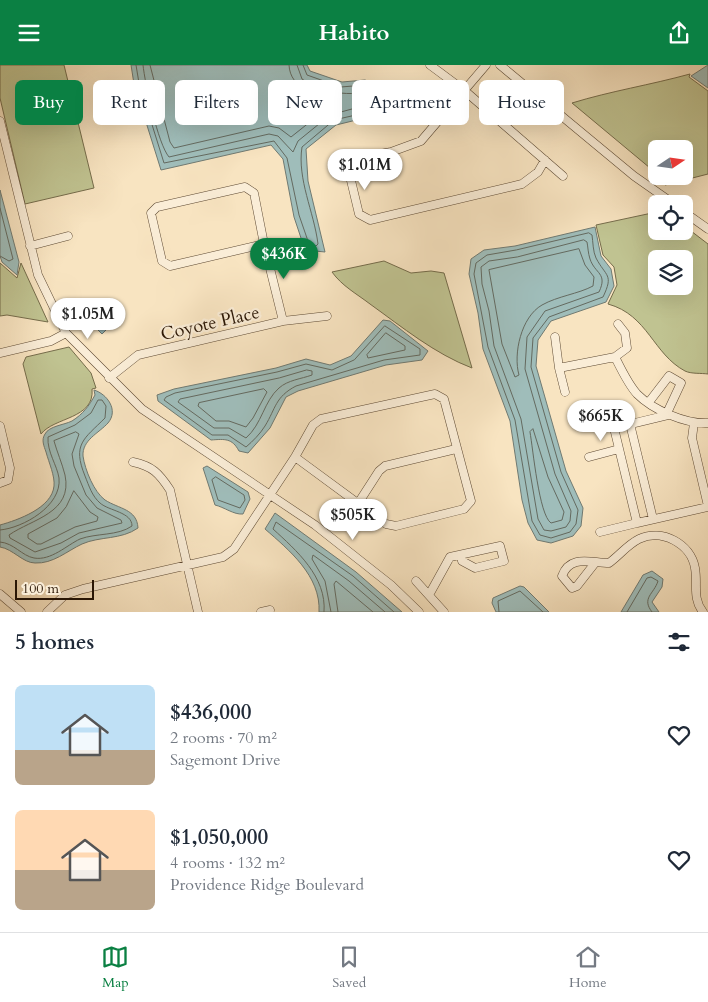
<!DOCTYPE html>
<html lang="en">
<head>
<meta charset="utf-8">
<style>
  :root { --surface:#fff; --page:#f2f2f3; --text:#1f2937; --muted:#747a83; --line:#e0e1e3; --accent:#0b8043 }
  body { margin:0; font-family:Cardo,serif; background:var(--page); color:var(--text); height:100vh; display:flex; flex-direction:column; font-size:19px; white-space:nowrap }
  * { box-sizing:border-box; margin:0 }
  p { font-size:16px; color:var(--muted) }
  .icon { flex:none; width:28px; height:28px; fill:none; stroke:currentColor; stroke-width:2; stroke-linecap:round; stroke-linejoin:round }
  .map { position:relative; height:547px; overflow:hidden }
  .panel { display:flex; flex-direction:column; background:var(--surface); flex:1 }
  .panel>* { flex:none }
  .hud { position:absolute; left:15px; top:15px; width:679px; height:45px; display:flex; gap:10px }
  .needle { width:32px; rotate:77deg }
  .fabs { position:absolute; left:648px; top:75px; display:grid; gap:10px }
  .fabs a { display:grid; place-items:center; width:45px; height:45px; border-radius:8px; background:var(--surface); box-shadow:0 5px 20px #0002; font-size:25px }
  .scale { position:absolute; left:15px; bottom:12px; width:79px; box-sizing:border-box; padding-left:5px; border:2px solid #2a1605; border-top:0; font-size:14px; line-height:18px; white-space:nowrap; color:#2a1605; -webkit-text-stroke:4px #faedd7; paint-order:stroke }
  .price { position:absolute; translate:-50% -42px; padding:0 11px; border-radius:18px; background:#fff; color:#222; font-size:16px; line-height:32px; filter:drop-shadow(0 1px 2px #0008) }
  .price::after { content:''; position:absolute; left:50%; top:30px; width:15px; height:11px; margin-left:-8px; background:inherit; clip-path:polygon(0 0,100% 0,50% 100%) }
  .price.current { background:var(--accent); color:#fff }
  ul { padding:0; list-style:none }
  li { display:flex; align-items:center; gap:15px; height:125px; padding:0 15px }
  li span { display:grid; place-items:center; flex:none; width:140px; height:100px; border-radius:8px; color:#555 }
  li>.icon { margin-inline-start:auto }
  span .icon { width:60px; height:60px; fill:#fffc; stroke-width:1 }
  li b { font-size:21px }
  h2 { display:flex; justify-content:space-between; align-items:center; height:60px; padding:0 15px; font-size:21px }
  .tag { padding:0 18px; border-radius:8px; background:var(--surface); box-shadow:0 5px 20px #0002; font-size:18px; line-height:45px }
  .tag.current { background:var(--accent); color:#fff }
  header { display:flex; justify-content:space-between; align-items:center; height:65px; padding:0 15px; background:var(--accent); color:#fff; font-size:22px; font-weight:700 }
  .tabs { display:flex; justify-content:space-around; align-items:center; height:70px; border-top:1px solid var(--line); background:var(--surface); font-size:14px; color:var(--muted) }
  .tabs a { display:grid; justify-items:center; gap:2px }
  .tabs .current { color:var(--accent) }
  .map>svg:first-child { display:block }
  .green { fill:#c0c391; stroke:#756c4b; fill-rule:evenodd }
  .water { fill:#9fbdba; stroke:#707a72 }
  .lines { fill:none; stroke-linecap:round; stroke-linejoin:round }
  .shore { stroke:#646a60; stroke-width:1 }
  .minor-casing { stroke:#5e4a34; stroke-width:9 }
  .minor { stroke:#faedd7; stroke-width:8 }
  .labels { text-anchor:middle; stroke-width:4.5; stroke-linejoin:round; paint-order:stroke }
  .street-label { font-size:18px; fill:#2a1605; stroke:#faedd7 }
</style>
</head>
<body>
<header><svg class="icon" aria-label="menu" viewBox="0 0 24 24"><path d="M4 6h16M4 12h16M4 18h16"/></svg>Habito<svg class="icon" aria-label="share" viewBox="0 0 24 24"><path d="M12 15V3M7 8l5-5 5 5M5 13v7h14v-7"/></svg></header>
<div class="map">
<svg width="708" height="547" viewBox="0 0 708 547">
  <rect width="100%" height="100%" fill="#f8e4c1"/>
  <filter id="stains"><feTurbulence type="fractalNoise" baseFrequency=".004" numOctaves="4"/><feColorMatrix values="0 0 0 0 .2 0 0 0 0 .09 0 0 0 0 .02 0 0 0 .5 -.17"/></filter>
  <radialGradient id="worn" r=".72"><stop offset=".6" stop-color="#630" stop-opacity="0"/><stop offset="1" stop-color="#630" stop-opacity=".3"/></radialGradient>
  <path class="green" d="M0,0H64L94,123L25,139L0,33Z
    M690,9L689,12L708,26V109L665,120L658,111H684V84H656V108L572,38C611,26 650,20 690,9Z
    M652,148L656,150V166H679L684,170L691,166L708,179V309C701,308 691,309 685,306C653,289 648,250 608,239L617,220L614,202L603,190L596,160ZM656,194H684V221H656Z
    M384,196L411,208L431,206L444,208L472,303C435,289 402,262 370,239C357,229 342,221 332,207Z
    M0,198L17,213L21,198L48,257L7,250L0,251Z
    M69,282L91,308L96,323L92,324C95,354 54,352 41,369L23,299L26,292Z"/>
  <path class="water" d="M131,0H307L310,6L342,17L365,15L390,25L402,36L385,48L336,60L306,84L308,116L325,187L305,185L294,152L283,94L271,80L161,105L134,19Z
    M708,0V23L691,11Z
    M0,125L19,197L17,210L2,197L0,191Z
    M595,162L601,191L611,204L614,221L606,237L551,256L538,275L536,301L566,406L583,443L581,461L573,471L551,478L537,475L528,458L522,435L510,356L483,284L478,248L469,209L471,194L484,185L515,181Z
    M107,248L115,256L102,269L93,260Z
    M383,255L390,256L428,286L422,295L386,300L298,326L286,332L270,363L248,388L239,386C232,373 225,374 211,375L158,336L157,330L174,324L276,303L306,294L330,300L351,291Z
    M94,325C107,329 119,345 108,358C99,368 82,375 83,391C85,405 94,427 105,435C119,444 137,444 138,463C121,475 100,471 82,479C67,486 53,499 35,498C23,498 13,484 0,482V460C18,455 52,443 54,421C55,411 49,398 46,387C44,381 41,375 45,369C49,361 64,360 72,356C83,349 89,341 95,330Z
    M207,401L248,427L250,434L243,449C234,450 224,442 215,440L203,403Z
    M275,448L356,507L402,547H319C321,511 289,485 265,464Z
    M652,506L663,514L662,522L652,537L659,547H621L643,510Z
    M520,521L524,522L549,547H496L492,538L493,533Z"/>
  <g class="lines">
    <path class="shore" d="M136,0L139,18L164,98L274,76L287,93L299,150L309,179L316,181L318,179C314,147 297,114 302,82L334,55L382,44L393,35L387,29L365,20L341,22L307,10L303,0
      M143,0C145,19 158,79 169,92L269,69L278,71L293,87L298,76L330,50L381,36L380,33C360,25 359,30 340,28C328,27 312,21 302,14L297,0
      M150,0L170,77L174,83L269,61L279,63L291,72L325,45L338,39V35C318,30 290,25 289,0
      M0,143L13,194L9,196L0,191
      M589,168L592,170C593,177 593,187 596,193C606,212 614,209 603,232L549,252L533,273L531,302L561,407L578,445L576,459L570,467L551,473L540,470L532,456L515,355L488,282L474,209L476,198L487,190L516,185Z
      M584,175L587,177C588,182 588,188 590,194C595,209 608,208 599,227L545,246L527,272L525,304L555,409L571,446L570,456L566,462L551,466L544,465L538,454L521,354L494,281L489,246L482,219L481,202L489,196L517,192Z
      M579,184L585,200L594,212L593,221C578,229 558,231 542,240C521,252 513,289 519,310L515,312L502,279L489,205Z
      M385,261L420,284V290L384,295L296,321C275,332 276,343 265,361C260,369 253,376 246,382L228,370H212L164,335L166,332L175,328L277,307L306,299L332,305L354,295Z
      M386,268L405,281V285L368,293L367,290Z
      M307,305L312,306V310C301,314 288,315 279,323C264,336 262,359 246,373L229,363H214L178,337L180,334L279,313Z
      M264,324L267,327L253,353L246,362L229,356H216L198,341L199,338Z
      M533,364L548,412L564,447L562,455L551,458C539,450 533,384 530,367Z
      M76,367L79,369L72,389L74,401L86,430L97,443L121,455L122,458L79,468L61,478L35,487L10,473L9,470C32,454 73,448 65,410C62,398 57,387 54,376Z
      M216,412L244,430L245,435L240,443L218,435L212,415Z
      M74,426L90,447L98,452L97,456L75,462L41,479H37L28,473V469L57,453L66,442Z
      M0,465C23,463 62,441 59,413C57,400 47,387 48,372L75,360L91,348L98,335H102L106,341L105,353C84,374 72,379 85,411C89,421 92,431 100,438C109,446 132,447 132,461C118,471 96,468 80,474C67,480 51,496 34,493C22,491 14,478 0,477
      M324,547C327,512 296,485 273,464L276,457L353,511L394,547
      M331,547L325,516L312,494L313,490L349,516L385,547
      M338,547L334,519L336,516L373,547
      M499,547L498,536L520,526L543,547
      M627,547L647,513L651,512L658,516C654,529 641,533 652,547"/>
    <g class="minor-casing">
      <path id="minor" d="M430,0L465,26L563,111
        M486,0L421,76L391,87L354,94L348,103L359,149L370,155L522,119L538,107L545,95
        M500,0L634,111L674,139
        M0,56L38,210L66,268L142,344L315,460L391,520L419,547
        M245,122L254,128L264,179L170,201L162,196L151,148L157,142Z
        M684,147L708,164
        M264,179L283,256
        M30,181L68,171
        M555,272L559,303L565,327
        M0,288L51,276L66,268
        M615,292L627,283L625,268L618,259
        M559,303L615,292C621,304 628,319 637,329C653,345 685,359 708,358
        M109,313L138,290L283,256L327,251
        M649,337L669,311L681,318L667,348
        M610,344L614,363
        M668,350L614,363L637,458L708,442
        M694,358L692,373L708,441
        M630,359L653,454
        M0,361L10,403L8,415L0,418
        M589,392L619,384
        M133,397C152,401 159,408 170,425L198,547
        M359,437L379,406L385,401L456,384
        M600,467L637,458
        M595,498L577,521L572,523L562,511C570,489 591,498 609,498C620,490 627,480 639,474C662,463 691,479 695,503C698,519 692,533 703,547
        M416,516L444,547
        M0,529L21,547
        M429,530L450,492L500,481L504,496L475,503L462,496L461,490
        M47,547L65,530L83,524L223,492L234,484L295,392L313,360L321,354L435,329L444,334L471,436L464,444L396,461L386,459L295,392
        M261,547L270,545"/>
    </g>
    <use href="#minor" class="minor"/>
  </g>
  <g class="labels">
    <g class="street-label">
      <text transform="translate(210 258) rotate(-13)" y="6">Coyote Place</text>
    </g>
  </g>
  <rect width="100%" height="100%" filter="url(#stains)"/>
  <rect width="100%" height="100%" fill="url(#worn)"/>
</svg>
<div class="fabs">
<a><svg class="needle" viewBox="-14 -14 28 28"><path d="M0-13l5 13h-10z" fill="#e53935"/><path d="M0 13l5-13h-10z" fill="#747a83"/></svg></a>
<a><svg class="icon" aria-label="locate" viewBox="0 0 24 24"><circle cx="12" cy="12" r="6"/><path d="M12 2v4M12 18v4M2 12h4M18 12h4"/></svg></a>
<a><svg class="icon" aria-label="layers" viewBox="0 0 24 24"><path d="M12 4l9 5-9 5-9-5zM3 14l9 5 9-5"/></svg></a>
</div>
<div class="scale">100 m</div>
<b class="price" style="left:365px;top:126px">$1.01M</b>
<b class="price current" style="left:284px;top:215px">$436K</b>
<b class="price" style="left:88px;top:275px">$1.05M</b>
<b class="price" style="left:601px;top:377px">$665K</b>
<b class="price" style="left:353px;top:476px">$505K</b>
<div class="hud">
<a class="tag current">Buy</a>
<a class="tag">Rent</a>
<a class="tag">Filters</a>
<a class="tag">New</a>
<a class="tag">Apartment</a>
<a class="tag">House</a>
</div>
</div>
<section class="panel">
<h2>5 homes<svg class="icon" aria-label="filters" viewBox="0 0 24 24"><path d="M4 7h16M4 17h16"/><circle cx="9" cy="7" r="2"/><circle cx="15" cy="17" r="2"/></svg></h2>
<ul>
<li><span style="background:linear-gradient(#bfe0f5 65%,#b9a48a 0)"><svg class="icon" aria-label="home" viewBox="0 0 24 24"><path d="M3 11l9-7 9 7M6 9v11h12V9"/></svg></span><div><b>$436,000</b><p>2 rooms · 70 m²</p><p>Sagemont Drive</p></div><svg class="icon" aria-label="heart" viewBox="0 0 24 24"><path d="M12 20l-8-8c-3-5 5-10 8-4 3-6 11-1 8 4z"/></svg></li>
<li><span style="background:linear-gradient(#ffd9b3 60%,#b9a48a 0)"><svg class="icon" aria-label="home" viewBox="0 0 24 24"><path d="M3 11l9-7 9 7M6 9v11h12V9"/></svg></span><div><b>$1,050,000</b><p>4 rooms · 132 m²</p><p>Providence Ridge Boulevard</p></div><svg class="icon" aria-label="heart" viewBox="0 0 24 24"><path d="M12 20l-8-8c-3-5 5-10 8-4 3-6 11-1 8 4z"/></svg></li>
</ul>
</section>
<nav class="tabs">
<a class="current"><svg class="icon" aria-label="map" viewBox="0 0 24 24"><path d="M3 6l6-2 6 2 6-2v14l-6 2-6-2-6 2zM9 4v14M15 6v14"/></svg>Map</a>
<a><svg class="icon" aria-label="saved" viewBox="0 0 24 24"><path d="M7 4h10v16l-5-4-5 4z"/></svg>Saved</a>
<a><svg class="icon" aria-label="home" viewBox="0 0 24 24"><path d="M3 11l9-7 9 7M6 9v11h12V9"/></svg>Home</a>
</nav>
</body>
</html>
